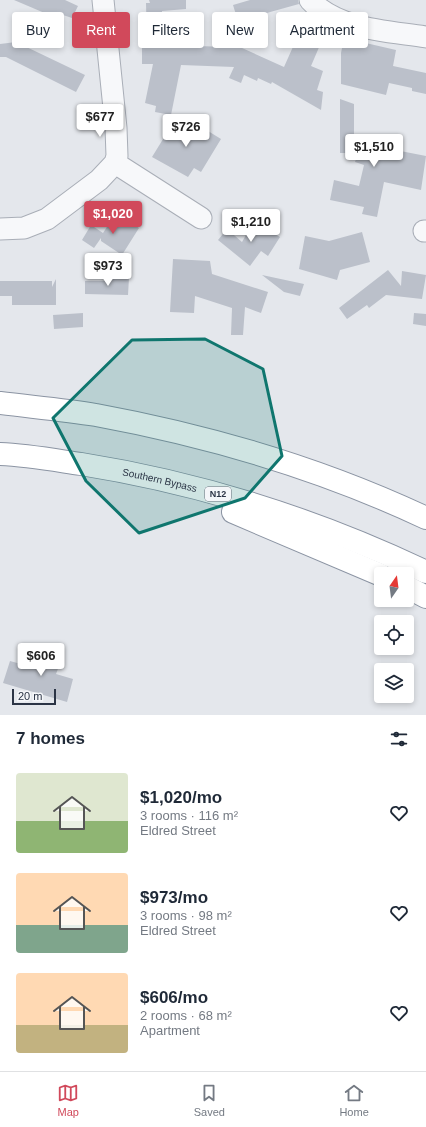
<!DOCTYPE html>
<html lang="en">
<head>
<meta charset="utf-8">
<style>
  :root { --surface:#fff; --page:#f2f2f3; --text:#1f2937; --muted:#747a83; --line:#e0e1e3; --accent:#d1495b }
  body { margin:0; font-family:Arial,sans-serif; background:var(--page); color:var(--text); height:100vh; display:flex; flex-direction:column; font-size:15px; white-space:nowrap }
  * { box-sizing:border-box; margin:0 }
  p { font-size:13px; color:var(--muted) }
  .icon { flex:none; width:22px; height:22px; fill:none; stroke:currentColor; stroke-width:2; stroke-linecap:round; stroke-linejoin:round }
  .map { position:relative; height:715px; overflow:hidden }
  .side { display:flex; flex-direction:column; background:var(--surface); flex:1 }
  .side>* { flex:none }
  .guide { position:absolute; left:12px; top:12px; width:402px; height:36px; display:flex; gap:8px }
  .needle { width:26px; rotate:14deg }
  .fabs { position:absolute; left:374px; top:567px; display:grid; gap:8px }
  .fabs a { display:grid; place-items:center; width:40px; height:40px; border-radius:4px; background:var(--surface); box-shadow:0 2px 6px #0003; font-size:20px }
  .scale { position:absolute; left:12px; bottom:10px; width:44px; box-sizing:border-box; padding-left:4px; border:2px solid #2b3445; border-top:0; font-size:11px; line-height:14px; white-space:nowrap; color:#2b3445; -webkit-text-stroke:3px #f4f6f9; paint-order:stroke }
  .price { position:absolute; translate:-50% -34px; padding:0 9px; border-radius:4px; background:#fff; color:#222; font-size:13px; line-height:26px; filter:drop-shadow(0 1px 2px #0008) }
  .price::after { content:''; position:absolute; left:50%; top:24px; width:12px; height:9px; margin-left:-6px; background:inherit; clip-path:polygon(0 0,100% 0,50% 100%) }
  .price.current { background:var(--accent); color:#fff }
  ul { padding:0; list-style:none }
  li { display:flex; align-items:center; gap:12px; height:100px; padding:0 16px }
  li span { display:grid; place-items:center; flex:none; width:112px; height:80px; border-radius:4px; color:#555 }
  li>.icon { margin-inline-start:auto }
  span .icon { width:48px; height:48px; fill:#fffc; stroke-width:1 }
  li b { font-size:17px }
  h2 { display:flex; justify-content:space-between; align-items:center; height:48px; padding:0 16px; font-size:17px }
  .pill { padding:0 14px; border-radius:4px; background:var(--surface); box-shadow:0 2px 6px #0003; font-size:14px; line-height:36px }
  .pill.current { background:var(--accent); color:#fff }
  .menu { display:flex; justify-content:space-around; align-items:center; height:56px; border-top:1px solid var(--line); background:var(--surface); font-size:11px; color:var(--muted) }
  .menu a { display:grid; justify-items:center; gap:2px }
  .menu .current { color:var(--accent) }
  .map>svg:first-child { display:block }
  .building { fill:#bbc0ca }
  .lines { fill:none; stroke-linecap:round; stroke-linejoin:round }
  .minor-casing { stroke:#a9aeb7; stroke-width:23 }
  .highway-casing { stroke:#8b94a3; stroke-width:24 }
  .minor { stroke:#f7f8fa; stroke-width:21 }
  .highway { stroke:#fff; stroke-width:22 }
  .marked { fill:#0f766e; fill-opacity:0.2; stroke:#0f766e; stroke-width:3; stroke-linejoin:round }
  .labels { text-anchor:middle; stroke-width:4; stroke-linejoin:round; paint-order:stroke }
  .shield { fill:#f4f6f9; stroke:#676e7b; stroke-width:1 }
  .shield-label { font-size:9px; font-weight:bold; fill:#2b3445 }
  .street-label { font-size:10px; fill:#2b3445; stroke:#f4f6f9 }
</style>
</head>
<body>
<div class="map">
<svg width="426" height="715" viewBox="0 0 426 715">
  <rect width="100%" height="100%" fill="#e4e7ec"/>
  <path class="building" d="M14,0H65L78,6L72,18L63,15L61,20Z
    M149,0H186V9L162,11L163,45L229,47L231,43L284,67L304,22L326,31L311,66L323,71L317,90L323,92L321,110L272,82L271,84L258,78L257,81L244,75L241,83L229,78L234,67L181,65L171,115L155,112L156,106L145,103L153,64H142V44H147L146,3H150Z
    M250,0H298L299,4L238,21L233,5Z
    M344,38L396,50L393,66L426,73V94L412,91V88L389,83L386,95L341,84V53Z
    M16,42L85,75L76,92L6,57H0V44Z
    M340,99L354,104V143L379,151L380,147L426,156L421,190L384,182L377,217L362,214L364,207L330,200L334,180L359,186L364,165L355,162L358,153H340Z
    M176,118L192,128L195,123L221,139L201,172L194,168L188,177L152,157Z
    M116,213L139,228L122,255L101,241V238L94,248L82,240L91,225L103,233Z
    M254,221L280,237L268,256L261,251L250,266L218,240L227,229L242,242Z
    M362,232L370,262L340,270L337,280L299,269L305,236L329,241Z
    M173,259L210,261L212,274L268,292L261,313L245,307L243,335H231L232,308L195,296L194,313L170,312Z
    M388,270L401,286L402,271L426,275L422,299L386,295L369,308L367,305L347,319L339,308Z
    M262,275L304,284L300,296L284,292Z
    M110,277L129,278L128,295L85,294V281H110Z
    M56,279V305H12V296H0V281H52V287Z
    M83,313V327L54,329L53,315Z
    M414,313L426,314V326L413,324Z
    M39,652L64,653L56,674L73,679L67,702L3,683L10,661L39,669Z"/>
  <g class="lines">
    <g class="minor-casing">
      <path id="minor" d="M310,0C338,30 388,31 426,37
        M115,163L201,218
        M0,229L24,228L47,219L99,180L115,163L117,156L116,128L103,0
        M424,231H426"/>
    </g>
    <g class="highway-casing">
      <g id="highway">
        <path d="M0,403C32,407 65,410 96,415C210,436 322,469 426,518"/>
        <path id="s1" d="M0,454C27,455 54,460 81,464C200,483 317,520 426,572"/>
        <path d="M233,512L381,575"/>
        <path d="M407,587L426,597"/>
      </g>
    </g>
    <use href="#minor" class="minor"/>
    <use href="#highway" class="highway"/>
  </g>
  <path class="marked" d="M205,339L263,369L282,456L245,498L139,533L86,481L53,418L132,340Z"/>
  <g class="labels">
    <rect class="shield" x="205" y="487" width="26" height="14" rx="3"/>
    <g class="shield-label">
      <text x="218" y="497">N12</text>
    </g>
    <g class="street-label">
      <text dy="4" stroke="none"><textPath href="#s1" startOffset="162">Southern Bypass</textPath></text>
    </g>
  </g>
</svg>
<div class="fabs">
<a><svg class="needle" viewBox="-14 -14 28 28"><path d="M0-13l5 13h-10z" fill="#e53935"/><path d="M0 13l5-13h-10z" fill="#747a83"/></svg></a>
<a><svg class="icon" aria-label="locate" viewBox="0 0 24 24"><circle cx="12" cy="12" r="6"/><path d="M12 2v4M12 18v4M2 12h4M18 12h4"/></svg></a>
<a><svg class="icon" aria-label="layers" viewBox="0 0 24 24"><path d="M12 4l9 5-9 5-9-5zM3 14l9 5 9-5"/></svg></a>
</div>
<div class="scale">20 m</div>
<b class="price" style="left:100px;top:138px">$677</b>
<b class="price" style="left:186px;top:148px">$726</b>
<b class="price" style="left:374px;top:168px">$1,510</b>
<b class="price current" style="left:113px;top:235px">$1,020</b>
<b class="price" style="left:251px;top:243px">$1,210</b>
<b class="price" style="left:108px;top:287px">$973</b>
<b class="price" style="left:41px;top:677px">$606</b>
<div class="guide">
<a class="pill">Buy</a>
<a class="pill current">Rent</a>
<a class="pill">Filters</a>
<a class="pill">New</a>
<a class="pill">Apartment</a>
</div>
</div>
<section class="side">
<h2>7 homes<svg class="icon" aria-label="filters" viewBox="0 0 24 24"><path d="M4 7h16M4 17h16"/><circle cx="9" cy="7" r="2"/><circle cx="15" cy="17" r="2"/></svg></h2>
<ul>
<li><span style="background:linear-gradient(#dfe7d0 60%,#8fb573 0)"><svg class="icon" aria-label="home" viewBox="0 0 24 24"><path d="M3 11l9-7 9 7M6 9v11h12V9"/></svg></span><div><b>$1,020/mo</b><p>3 rooms · 116 m²</p><p>Eldred Street</p></div><svg class="icon" aria-label="heart" viewBox="0 0 24 24"><path d="M12 20l-8-8c-3-5 5-10 8-4 3-6 11-1 8 4z"/></svg></li>
<li><span style="background:linear-gradient(#ffd9b3 65%,#7fa58c 0)"><svg class="icon" aria-label="home" viewBox="0 0 24 24"><path d="M3 11l9-7 9 7M6 9v11h12V9"/></svg></span><div><b>$973/mo</b><p>3 rooms · 98 m²</p><p>Eldred Street</p></div><svg class="icon" aria-label="heart" viewBox="0 0 24 24"><path d="M12 20l-8-8c-3-5 5-10 8-4 3-6 11-1 8 4z"/></svg></li>
<li><span style="background:linear-gradient(#ffd9b3 65%,#c2b280 0)"><svg class="icon" aria-label="home" viewBox="0 0 24 24"><path d="M3 11l9-7 9 7M6 9v11h12V9"/></svg></span><div><b>$606/mo</b><p>2 rooms · 68 m²</p><p>Apartment</p></div><svg class="icon" aria-label="heart" viewBox="0 0 24 24"><path d="M12 20l-8-8c-3-5 5-10 8-4 3-6 11-1 8 4z"/></svg></li>
</ul>
</section>
<nav class="menu">
<a class="current"><svg class="icon" aria-label="map" viewBox="0 0 24 24"><path d="M3 6l6-2 6 2 6-2v14l-6 2-6-2-6 2zM9 4v14M15 6v14"/></svg>Map</a>
<a><svg class="icon" aria-label="saved" viewBox="0 0 24 24"><path d="M7 4h10v16l-5-4-5 4z"/></svg>Saved</a>
<a><svg class="icon" aria-label="home" viewBox="0 0 24 24"><path d="M3 11l9-7 9 7M6 9v11h12V9"/></svg>Home</a>
</nav>
</body>
</html>
